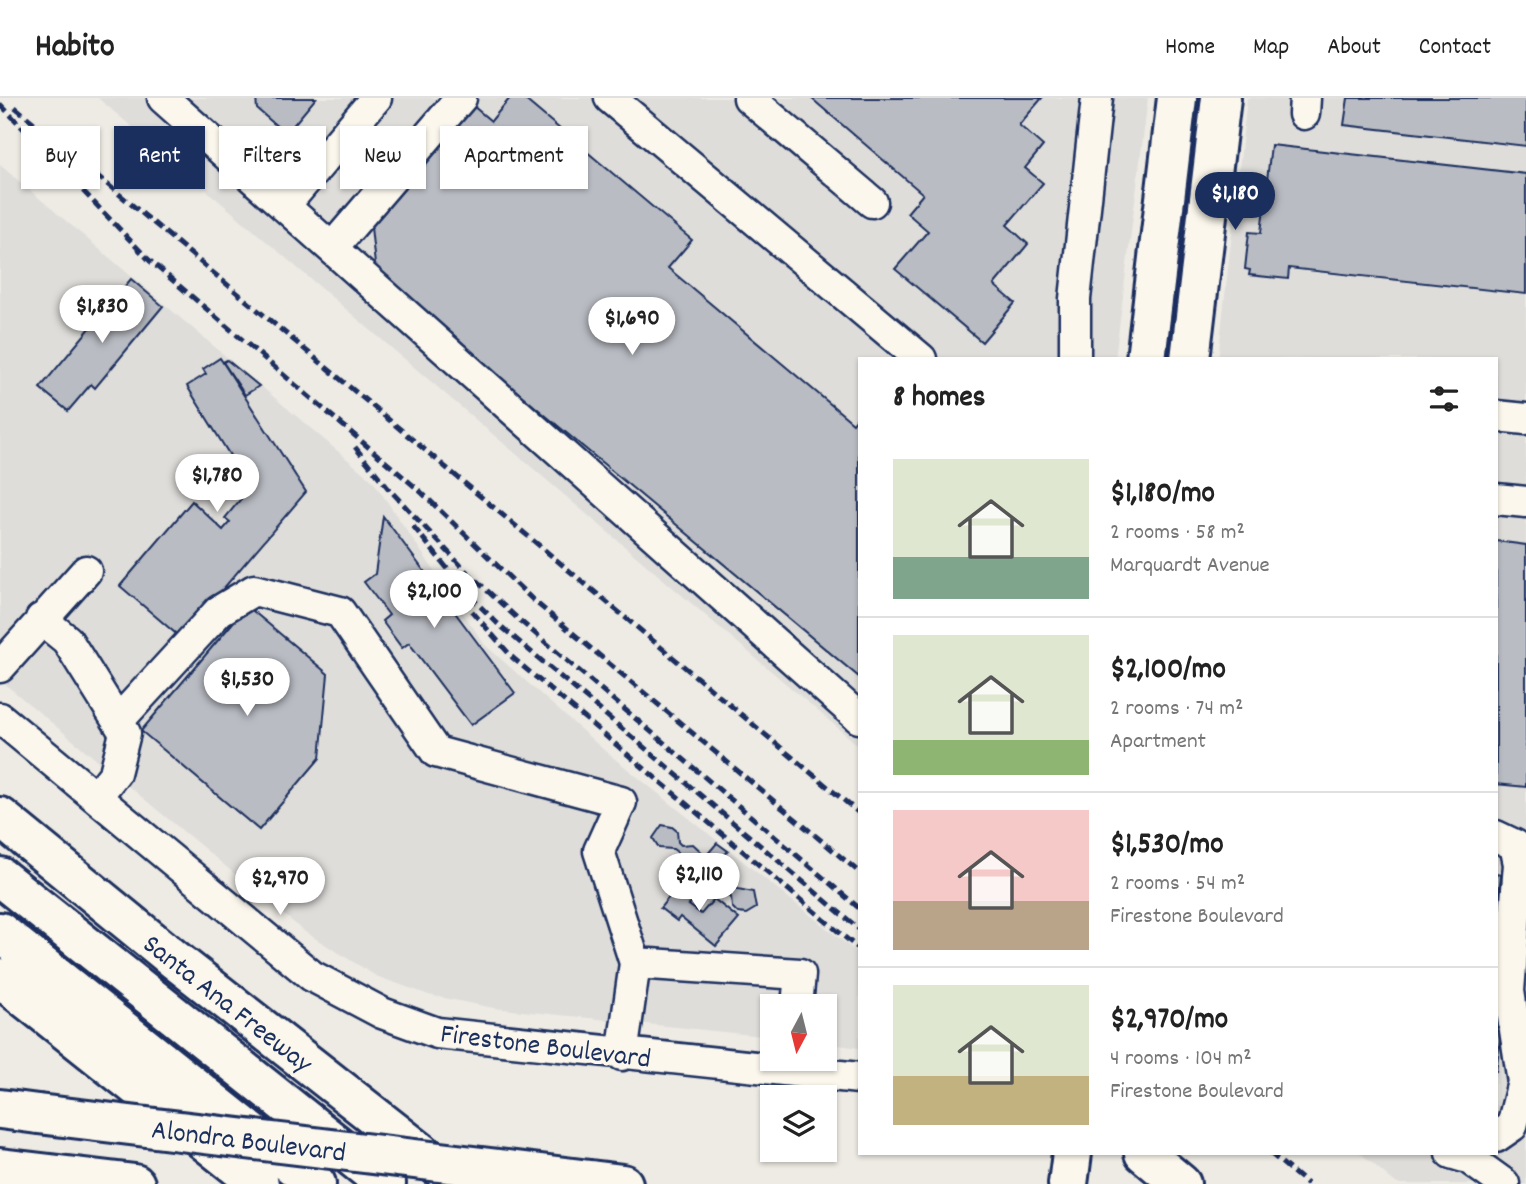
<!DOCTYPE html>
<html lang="en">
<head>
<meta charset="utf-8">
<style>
  :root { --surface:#fff; --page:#f6f6f6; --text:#222; --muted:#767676; --line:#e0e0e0; --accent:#1b2f5e }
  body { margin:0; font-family:Dekko,sans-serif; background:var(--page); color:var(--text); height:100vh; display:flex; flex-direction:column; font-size:26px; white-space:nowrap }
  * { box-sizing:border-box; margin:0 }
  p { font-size:23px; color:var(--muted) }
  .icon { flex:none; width:38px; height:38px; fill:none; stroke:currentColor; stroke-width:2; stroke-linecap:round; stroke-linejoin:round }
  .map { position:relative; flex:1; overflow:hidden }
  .drawer { position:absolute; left:858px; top:259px; width:640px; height:798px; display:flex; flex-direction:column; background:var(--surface); border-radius:0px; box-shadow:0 2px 5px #0004 }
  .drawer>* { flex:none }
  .top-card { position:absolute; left:21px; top:28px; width:665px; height:63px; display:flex; gap:14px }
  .needle { width:46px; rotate:187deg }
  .tools { position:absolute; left:760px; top:896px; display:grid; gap:14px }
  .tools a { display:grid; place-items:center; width:77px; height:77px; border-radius:0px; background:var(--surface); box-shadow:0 2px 5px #0004; font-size:35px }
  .price { position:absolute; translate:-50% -60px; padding:0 16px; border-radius:24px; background:#fff; color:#222; font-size:23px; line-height:46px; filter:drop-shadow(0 2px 4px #0008) }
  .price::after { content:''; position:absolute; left:50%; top:42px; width:21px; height:16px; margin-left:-10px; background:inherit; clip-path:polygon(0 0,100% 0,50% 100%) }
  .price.on { background:var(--accent); color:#fff }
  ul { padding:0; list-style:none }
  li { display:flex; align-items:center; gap:21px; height:175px; padding:0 35px }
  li+li { border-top:2px solid var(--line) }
  li span { display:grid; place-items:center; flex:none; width:196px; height:140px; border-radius:0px; color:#555 }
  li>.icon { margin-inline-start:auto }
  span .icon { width:84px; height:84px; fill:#fffc; stroke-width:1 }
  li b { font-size:30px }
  h2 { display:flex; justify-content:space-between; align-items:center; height:84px; padding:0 35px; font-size:30px }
  .chip { padding:0 24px; border-radius:0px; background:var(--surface); box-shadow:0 2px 5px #0004; font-size:24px; line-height:63px }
  .chip.on { background:var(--accent); color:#fff }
  header { display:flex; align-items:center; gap:42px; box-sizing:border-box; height:98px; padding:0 35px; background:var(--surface); border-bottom:2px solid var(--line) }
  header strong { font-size:33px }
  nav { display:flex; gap:38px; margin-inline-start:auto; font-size:24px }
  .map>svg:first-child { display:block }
  .built { fill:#deddda }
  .building { fill:#b9bcc3; stroke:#1b2f5e; stroke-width:2 }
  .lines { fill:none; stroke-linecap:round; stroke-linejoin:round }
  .minor-casing { stroke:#1b2f5e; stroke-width:35 }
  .major-casing { stroke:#1b2f5e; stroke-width:44 }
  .highway-casing { stroke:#1b2f5e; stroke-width:44 }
  .minor { stroke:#fbf7ec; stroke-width:30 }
  .major { stroke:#fbf7ec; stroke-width:38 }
  .highway { stroke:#fbf7ec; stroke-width:38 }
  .rail { stroke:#1b2f5e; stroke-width:5; stroke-dasharray:10 5; stroke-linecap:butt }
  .major-bridge-casing { stroke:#1b2f5e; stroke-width:44; stroke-linecap:butt }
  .major-bridge { stroke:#fbf7ec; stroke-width:38 }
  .labels { text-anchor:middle; stroke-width:7; stroke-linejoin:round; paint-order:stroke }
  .street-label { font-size:28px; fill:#1b2f5e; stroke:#fbf7ec }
</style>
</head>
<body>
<header>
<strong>Habito</strong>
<nav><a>Home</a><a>Map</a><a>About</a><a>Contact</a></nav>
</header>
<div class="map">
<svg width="1526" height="1086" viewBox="0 0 1526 1086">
  <rect width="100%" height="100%" fill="#eeebe4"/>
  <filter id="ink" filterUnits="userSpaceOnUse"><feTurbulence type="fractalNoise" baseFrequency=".0143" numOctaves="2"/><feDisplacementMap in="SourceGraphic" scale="14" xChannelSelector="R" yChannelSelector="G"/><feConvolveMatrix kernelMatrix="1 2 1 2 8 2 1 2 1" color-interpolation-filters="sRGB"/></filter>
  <g filter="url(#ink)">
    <path class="built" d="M98,0H1148L1115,261H859V648Z
      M1247,0H1526V1086H1397L1360,1055H1496V261H1218Z
      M0,67L373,383L485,547L605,653L859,856V950L824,945V908H772V939L494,910L429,897L376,878L305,834L0,582Z"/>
    <path class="building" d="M256,0H316L286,36L257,11Z
      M510,0H523L692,142L668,170L853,325L859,317V579L376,176L371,129L473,8L491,23Z
      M811,0H1042L1019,27L1043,48L1025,70L1043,85L1007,127L1028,146L994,187L1015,205L982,244L895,171L928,133L907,115L923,96Z
      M1348,0H1526V48L1344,27Z
      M1271,47L1526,76V196L1289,170L1288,181L1249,177L1250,172L1245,171L1249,134L1261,135Z
      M131,181L163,208L95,290L91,286L68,313L40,290Z
      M220,260L306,394L181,540L120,488L192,403L223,432L230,424L225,420L250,390L187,288L206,276L203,271Z
      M227,262L259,288L245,297L223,264Z
      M383,418L515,595L471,627L409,545L402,550L382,523L389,517L364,484L375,476Z
      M1496,443L1526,447V689L1496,686Z
      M247,508L328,576L320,660L259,732L141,633Z
      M662,727L672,729L677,733L678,744L681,747L693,746L706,758L717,745L728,753L710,775L722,773L733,778V790L753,794L756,810L746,816L738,815L732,809L731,799L716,796L680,768L677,754L673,751L659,750L653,740Z
      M1496,776L1501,777L1496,819Z
      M685,779L701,792L689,807L701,816L714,801L739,821L716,848L680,819L677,823L660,810Z
      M1496,917H1503L1496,974Z"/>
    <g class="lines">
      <g class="minor-casing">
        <path id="minor" d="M163,0L859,620
          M610,0L921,261
          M749,0L872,104
          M1304,16L1305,0
          M284,108L376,0
          M332,150L461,0
          M1075,261V201L1097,0
          M1496,318L1526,321
          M1496,401L1526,404
          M41,521L67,542L125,635L115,675L96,699
          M0,569L86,473
          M0,620L312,878L382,915L437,935L859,980
          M118,623L219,513L254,492L340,514L436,654L621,704L599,753L635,865L622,957
          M1496,738L1515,747L1519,766L1509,893L1523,984L1512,1028L1496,1039
          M635,865L800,876L797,908
          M1451,1055L1468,1060L1504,1086"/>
      </g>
      <g class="major-casing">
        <path id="major" d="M1146,261L1177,0
          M1190,261L1221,0
          M0,1011L38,1016
          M1144,1055L1181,1086
          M0,1070L135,1086
          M590,1082L623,1086
          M1068,1086L1072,1055"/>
      </g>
      <g class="highway-casing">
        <path id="highway" d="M0,719L175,862L461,1086
          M0,779L386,1086
          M0,834L316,1086
          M0,880L259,1086"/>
      </g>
      <use href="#minor" class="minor"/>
      <use href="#major" class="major"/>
      <use href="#highway" class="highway"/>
      <path class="rail" d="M0,6L149,162L421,394L533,502L859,774
        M15,9L859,715
        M355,349L388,390L466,473L518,521L859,810
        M413,428L468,496L497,525L859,831
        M462,502L513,560L859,851
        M1270,1055L1307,1086"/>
      <g class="major-bridge-casing">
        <path id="major-bridge" d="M38,1016L590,1082"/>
      </g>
      <use href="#major-bridge" class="major-bridge"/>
    </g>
  </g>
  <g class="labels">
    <g class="street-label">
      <text transform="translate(229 904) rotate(38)" y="10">Santa Ana Freeway</text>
      <text transform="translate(546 946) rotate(7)" y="10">Firestone Boulevard</text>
      <text transform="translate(249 1041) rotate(7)" y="10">Alondra Boulevard</text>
    </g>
  </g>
</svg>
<div class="tools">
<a><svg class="needle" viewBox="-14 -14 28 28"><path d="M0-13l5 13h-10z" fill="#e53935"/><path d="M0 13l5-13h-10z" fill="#767676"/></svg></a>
<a><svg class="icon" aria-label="layers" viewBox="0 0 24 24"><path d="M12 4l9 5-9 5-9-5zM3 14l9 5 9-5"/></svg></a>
</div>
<b class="price on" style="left:1235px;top:134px">$1,180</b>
<b class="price" style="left:102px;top:247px">$1,830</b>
<b class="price" style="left:632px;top:259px">$1,690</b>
<b class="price" style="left:217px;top:416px">$1,780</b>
<b class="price" style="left:434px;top:532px">$2,100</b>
<b class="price" style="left:247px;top:620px">$1,530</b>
<b class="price" style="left:699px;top:815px">$2,110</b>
<b class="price" style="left:280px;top:819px">$2,970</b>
<div class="top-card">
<a class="chip">Buy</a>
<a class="chip on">Rent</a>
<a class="chip">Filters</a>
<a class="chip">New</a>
<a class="chip">Apartment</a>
</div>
<section class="drawer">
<h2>8 homes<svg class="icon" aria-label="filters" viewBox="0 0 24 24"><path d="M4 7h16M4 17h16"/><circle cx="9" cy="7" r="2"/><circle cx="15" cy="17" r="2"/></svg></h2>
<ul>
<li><span style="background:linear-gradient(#dfe7d0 70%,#7fa58c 0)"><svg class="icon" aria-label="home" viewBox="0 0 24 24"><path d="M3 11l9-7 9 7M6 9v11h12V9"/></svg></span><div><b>$1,180/mo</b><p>2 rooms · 58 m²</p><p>Marquardt Avenue</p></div></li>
<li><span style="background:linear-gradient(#dfe7d0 75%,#8fb573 0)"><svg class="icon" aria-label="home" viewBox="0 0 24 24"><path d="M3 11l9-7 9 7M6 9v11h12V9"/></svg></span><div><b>$2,100/mo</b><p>2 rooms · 74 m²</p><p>Apartment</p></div></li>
<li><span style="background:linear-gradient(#f6c9c9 65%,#b9a48a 0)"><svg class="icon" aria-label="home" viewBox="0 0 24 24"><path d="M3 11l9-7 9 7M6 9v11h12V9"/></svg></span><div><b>$1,530/mo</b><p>2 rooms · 54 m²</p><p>Firestone Boulevard</p></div></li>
<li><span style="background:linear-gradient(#dfe7d0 65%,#c2b280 0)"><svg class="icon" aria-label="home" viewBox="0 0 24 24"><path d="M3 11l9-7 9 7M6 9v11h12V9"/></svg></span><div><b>$2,970/mo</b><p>4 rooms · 104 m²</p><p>Firestone Boulevard</p></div></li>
</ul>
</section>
</div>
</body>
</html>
